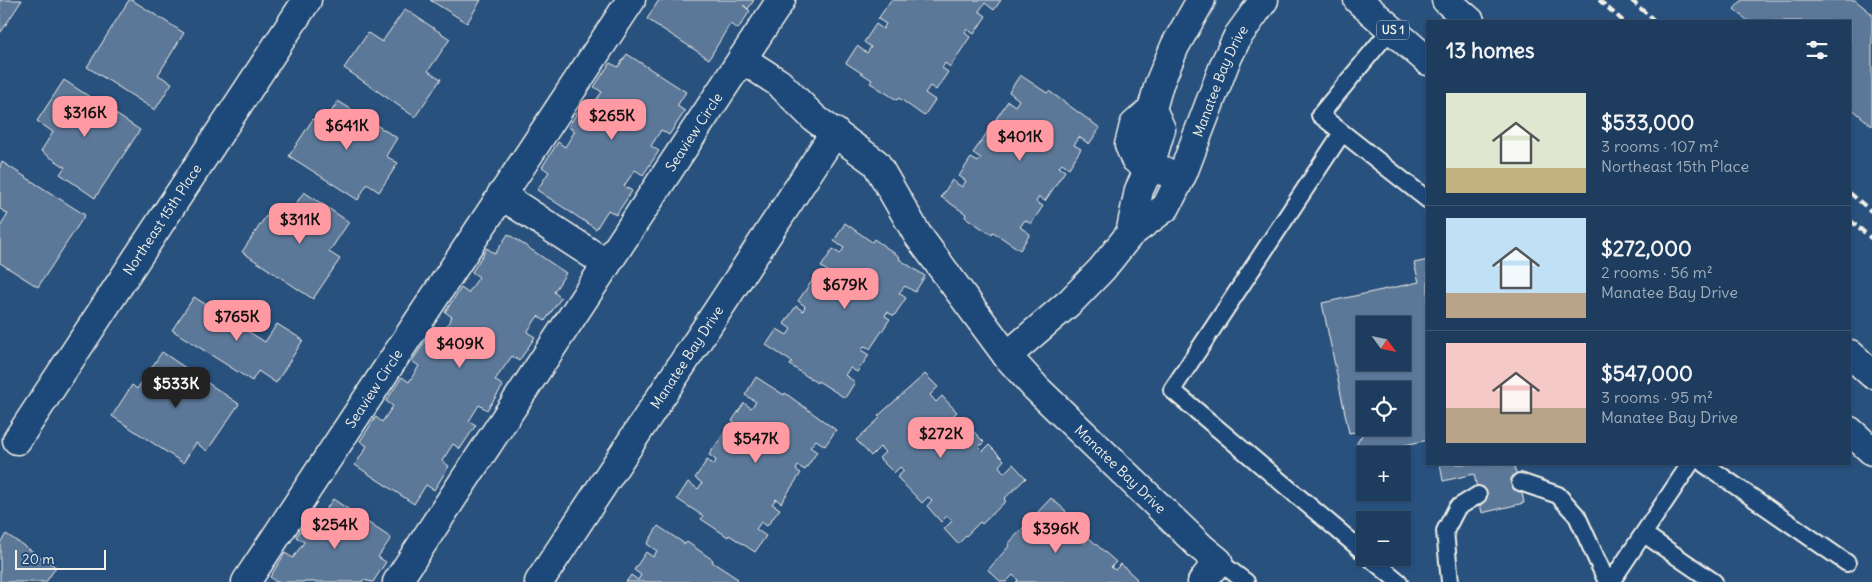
<!DOCTYPE html>
<html lang="en">
<head>
<meta charset="utf-8">
<style>
  :root { --surface:#1e3d5e; --page:#2b4867; --text:#f1f3f6; --muted:#a1aebc; --line:#3c5673; --accent:#ff9aa2 }
  body { margin:0; font-family:Delius,sans-serif; background:var(--page); color:var(--text); height:100vh; display:flex; flex-direction:column; font-size:19px; white-space:nowrap }
  * { box-sizing:border-box; margin:0 }
  p { font-size:16px; color:var(--muted) }
  .icon { flex:none; width:28px; height:28px; fill:none; stroke:currentColor; stroke-width:2; stroke-linecap:round; stroke-linejoin:round }
  .map { position:relative; flex:1; overflow:hidden }
  .sheet { position:absolute; left:1426px; top:20px; width:425px; height:445px; display:flex; flex-direction:column; background:var(--surface); border-radius:0px; box-shadow:0 1px 4px #0004,0 0 0 1px var(--line) }
  .sheet>* { flex:none }
  .needle { width:32px; rotate:123deg }
  .buttons { position:absolute; left:1356px; top:316px; display:grid; gap:10px }
  .buttons a { display:grid; place-items:center; width:55px; height:55px; border-radius:0px; background:var(--surface); box-shadow:0 1px 4px #0004,0 0 0 1px var(--line); font-size:25px }
  .scale { position:absolute; left:15px; bottom:12px; width:91px; box-sizing:border-box; padding-left:5px; border:2px solid #f4f1e8; border-top:0; font-size:14px; line-height:18px; white-space:nowrap; color:#f4f1e8; -webkit-text-stroke:4px #1f4a7a; paint-order:stroke }
  .price { position:absolute; translate:-50% -42px; padding:0 11px; border-radius:10px; background:var(--accent); color:#111; font-size:16px; line-height:32px; filter:drop-shadow(0 1px 2px #0008) }
  .price::after { content:''; position:absolute; left:50%; top:30px; width:15px; height:11px; margin-left:-8px; background:inherit; clip-path:polygon(0 0,100% 0,50% 100%) }
  .price.on { background:#222; color:#fff }
  ul { padding:0; list-style:none }
  li { display:flex; align-items:center; gap:15px; height:125px; padding:0 20px }
  li+li { border-top:1px solid var(--line) }
  li span { display:grid; place-items:center; flex:none; width:140px; height:100px; border-radius:0px; color:#555 }
  li>.icon { margin-inline-start:auto }
  span .icon { width:60px; height:60px; fill:#fffc; stroke-width:1 }
  li b { font-size:21px }
  h2 { display:flex; justify-content:space-between; align-items:center; height:60px; padding:0 20px; font-size:21px }
  .map>svg:first-child { display:block }
  .building { fill:#5b7899; stroke:#f4f1e8; fill-rule:evenodd }
  .lines { fill:none; stroke-linecap:round; stroke-linejoin:round }
  .service-casing { stroke:#f4f1e8; stroke-width:20 }
  .minor-casing { stroke:#f4f1e8; stroke-width:31 }
  .primary-casing { stroke:#f4f1e8; stroke-width:31 }
  .service { stroke:#1f4a7a; stroke-width:16 }
  .minor { stroke:#1f4a7a; stroke-width:28 }
  .primary { stroke:#1f4a7a; stroke-width:28 }
  .rail { stroke:#f4f1e8; stroke-width:4; stroke-dasharray:8 4; stroke-linecap:butt }
  .labels { text-anchor:middle; stroke-width:5; stroke-linejoin:round; paint-order:stroke }
  .shield { fill:#1f4a7a; stroke:#b4bfc7; stroke-width:1 }
  .shield-label { font-size:12px; font-weight:bold; fill:#f4f1e8 }
  .street-label { font-size:14px; fill:#f4f1e8; stroke:#1f4a7a }
</style>
</head>
<body>
<div class="map">
<svg width="1872" height="582" viewBox="0 0 1872 582">
  <rect width="100%" height="100%" fill="#28517e"/>
  <filter id="ink" filterUnits="userSpaceOnUse"><feTurbulence type="fractalNoise" baseFrequency=".02" numOctaves="2"/><feDisplacementMap in="SourceGraphic" scale="10" xChannelSelector="R" yChannelSelector="G"/><feConvolveMatrix kernelMatrix="1 2 1 2 8 2 1 2 1" color-interpolation-filters="sRGB"/></filter>
  <g filter="url(#ink)">
    <path class="building" d="M0,0H22L1,32H0Z
      M129,0H132L184,33L158,75L172,83L155,110L87,67Z
      M430,0H481L467,23Z
      M659,0H754L748,9L743,5L750,11L738,29L730,24L709,59L647,19Z
      M891,0H1001L994,10L985,3L979,11L986,16L974,34L967,29L965,33L970,37L950,67L945,63L942,68L948,72L936,90L930,86L925,93L935,100L924,116L899,98L897,100L870,83L872,80L846,63L857,46L867,53L871,47L864,42L876,24L883,29L886,24L878,19Z
      M1742,0H1855L1872,14V126L1850,107V21H1748L1734,9Z
      M405,9L450,39L428,71L441,79L415,117L344,68L368,33L382,42Z
      M627,54L686,92L677,106L685,111L669,135L661,130L651,146L659,151L643,175L635,170L624,186L632,191L616,215L608,210L596,229L537,190L549,172L542,167L558,142L565,147L575,131L568,127L584,102L591,107L602,92L594,87L610,63L618,67Z
      M1020,75L1047,93L1049,91L1100,128L1089,144L1079,137L1074,145L1081,149L1069,168L1062,163L1059,167L1065,171L1045,201L1039,197L1036,202L1043,206L1031,224L1025,220L1020,227L1030,234L1020,250L993,232L992,235L965,217L966,214L941,197L952,180L962,187L966,181L959,176L971,158L978,162L981,158L973,153L993,124L1000,128L1003,124L996,119L1008,101L1015,106L1019,100L1009,92Z
      M64,80L140,130L95,198L60,174L65,167L41,151L53,132L37,121Z
      M338,101L397,138L386,156L398,163L379,192L367,184L358,200L289,156L313,119L323,125Z
      M2,162L85,215L38,287L0,263V227L8,214L0,209V165Z
      M304,192L349,222L329,252L340,259L313,299L242,252L266,216L281,226Z
      M845,223L872,242L874,239L900,257L899,259L925,276L915,292L905,286L899,293L906,298L894,316L887,312L885,316L890,319L870,349L865,346L861,350L869,355L857,372L850,368L845,375L855,382L845,398L818,381L817,383L790,365L792,362L766,345L777,329L787,335L791,329L784,324L796,306L803,311L805,306L798,301L818,272L825,277L829,272L821,267L833,249L840,254L844,248L834,241Z
      M508,234L566,273L554,292L561,298L545,321L538,316L527,332L535,337L519,361L512,356L495,380L503,386L487,410L479,405L469,421L476,425L460,449L453,444L442,461L449,466L434,490L426,485L414,504L355,465L367,446L360,441L376,417L382,422L393,406L386,401L402,377L409,382L419,366L412,361L428,337L436,342L452,317L445,312L461,288L468,293L479,277L472,272L487,248L495,254Z
      M1428,260V440L1382,450L1376,455H1365L1358,449L1357,443L1362,435L1361,431L1349,433L1322,303L1419,282L1414,263ZM1365,325H1402V362H1365ZM1365,390H1402V428H1365Z
      M194,297L265,342L277,324L303,340L276,383L258,371L252,381L172,330Z
      M162,352L239,404L207,451L196,443L183,463L112,416L132,385L137,389Z
      M925,374L938,387L930,395L936,402L942,396L957,412L951,418L954,421L959,417L984,442L979,447L983,451L989,445L1004,460L999,466L1004,473L1013,464L1026,478L1004,499L1006,501L982,524L980,522L958,544L944,529L952,521L947,516L941,522L927,506L932,500L928,497L922,503L897,477L904,471L900,467L894,473L879,458L885,452L880,447L871,456L856,440L880,418L878,416Z
      M756,377L784,395L785,393L836,430L825,446L816,440L810,447L817,452L805,470L798,466L796,470L801,473L781,503L776,499L772,504L780,509L767,526L761,522L756,529L766,536L755,552L729,535L728,537L701,519L703,516L677,499L688,482L698,489L702,483L695,478L707,460L714,465L716,460L709,455L729,426L736,431L740,426L732,421L744,403L751,408L756,402L745,395Z
      M1440,464H1522L1514,467L1520,482L1524,503L1482,513L1474,474L1443,481Z
      M1051,498L1066,511L1058,520L1065,526L1070,520L1086,534L1081,540L1085,543L1089,538L1116,562L1111,567L1115,570L1121,564L1137,579L1134,582H1016L1018,580L1013,575L1006,582H1001L988,570L1009,546L1008,544Z
      M333,499L391,538L378,557L386,562L373,582L363,580L362,582H276L270,577L285,553L293,558L304,542L296,537L312,513L320,518Z
      M658,526L685,544L687,542L713,560L712,562L738,579L736,582H626L631,575L638,580L641,575L634,570L646,552L653,557L657,551L647,544Z
      M6,534L56,567L46,582H0V543Z"/>
    <g class="lines">
      <g class="service-casing">
        <path id="service" d="M1391,29L1320,115L1428,200
          M1342,133L1172,390L1365,553
          M1704,464L1847,563
          M1520,482L1558,495L1577,516L1607,582
          M1644,534L1714,582
          M1370,558L1399,582
          M1218,561L1246,582
          M1450,582L1445,531L1457,508L1478,495
          M1611,582L1690,464"/>
      </g>
      <g class="minor-casing">
        <g id="minor">
          <path id="s1" d="M742,59L779,83L814,118L876,163L917,234L1007,356L1036,388L1202,548L1218,561L1202,582"/>
          <path d="M1152,109L1161,129L1149,169L1164,171"/>
          <path d="M501,195L607,264"/>
          <path d="M1130,234L1139,190L1149,169L1135,159L1129,145L1134,125L1152,109L1159,84L1175,46L1201,0"/>
          <path id="s2" d="M1007,356L1071,301L1102,269L1130,234L1166,207L1183,173L1225,63L1238,36L1264,0"/>
          <path id="s3" d="M17,440L307,0"/>
          <path id="s4" d="M246,582L631,0"/>
          <path id="s5" d="M397,582L781,0"/>
          <path id="s6" d="M539,582L835,132"/>
        </g>
      </g>
      <g class="primary-casing">
        <path id="primary" d="M1358,0L1428,61
          M1446,0L1470,21
          M1850,354L1872,374
          M1850,431L1872,451"/>
      </g>
      <use href="#service" class="service"/>
      <use href="#minor" class="minor"/>
      <use href="#primary" class="primary"/>
      <path class="rail" d="M1599,0L1623,21
        M1631,0L1655,21
        M1850,193L1872,212
        M1850,220L1872,239"/>
    </g>
  </g>
  <g class="labels">
    <rect class="shield" x="1377" y="20.5" width="32" height="19" rx="4"/>
    <g class="shield-label">
      <text x="1393" y="34">US 1</text>
    </g>
    <g class="street-label">
      <text dy="5" stroke="none"><textPath href="#s2" startOffset="356">Manatee Bay Drive</textPath></text>
      <text dy="5" stroke="none"><textPath href="#s5" startOffset="539">Seaview Circle</textPath></text>
      <text dy="5" stroke="none"><textPath href="#s3" startOffset="264">Northeast 15th Place</textPath></text>
      <text dy="5" stroke="none"><textPath href="#s6" startOffset="269">Manatee Bay Drive</textPath></text>
      <text dy="5" stroke="none"><textPath href="#s4" startOffset="232">Seaview Circle</textPath></text>
      <text dy="5" stroke="none"><textPath href="#s1" startOffset="564">Manatee Bay Drive</textPath></text>
    </g>
  </g>
</svg>
<div class="buttons">
<a><svg class="needle" viewBox="-14 -14 28 28"><path d="M0-13l5 13h-10z" fill="#e53935"/><path d="M0 13l5-13h-10z" fill="#a1aebc"/></svg></a>
<a><svg class="icon" aria-label="locate" viewBox="0 0 24 24"><circle cx="12" cy="12" r="6"/><path d="M12 2v4M12 18v4M2 12h4M18 12h4"/></svg></a>
<a>+</a>
<a>−</a>
</div>
<div class="scale">20 m</div>
<b class="price" style="left:85px;top:138px">$316K</b>
<b class="price" style="left:612px;top:141px">$265K</b>
<b class="price" style="left:347px;top:151px">$641K</b>
<b class="price" style="left:1020px;top:162px">$401K</b>
<b class="price" style="left:300px;top:245px">$311K</b>
<b class="price" style="left:845px;top:310px">$679K</b>
<b class="price" style="left:237px;top:342px">$765K</b>
<b class="price" style="left:460px;top:369px">$409K</b>
<b class="price on" style="left:176px;top:409px">$533K</b>
<b class="price" style="left:941px;top:459px">$272K</b>
<b class="price" style="left:756px;top:464px">$547K</b>
<b class="price" style="left:335px;top:550px">$254K</b>
<b class="price" style="left:1056px;top:554px">$396K</b>
<section class="sheet">
<h2>13 homes<svg class="icon" aria-label="filters" viewBox="0 0 24 24"><path d="M4 7h16M4 17h16"/><circle cx="9" cy="7" r="2"/><circle cx="15" cy="17" r="2"/></svg></h2>
<ul>
<li><span style="background:linear-gradient(#dfe7d0 75%,#c2b280 0)"><svg class="icon" aria-label="home" viewBox="0 0 24 24"><path d="M3 11l9-7 9 7M6 9v11h12V9"/></svg></span><div><b>$533,000</b><p>3 rooms · 107 m²</p><p>Northeast 15th Place</p></div></li>
<li><span style="background:linear-gradient(#bfe0f5 75%,#b9a48a 0)"><svg class="icon" aria-label="home" viewBox="0 0 24 24"><path d="M3 11l9-7 9 7M6 9v11h12V9"/></svg></span><div><b>$272,000</b><p>2 rooms · 56 m²</p><p>Manatee Bay Drive</p></div></li>
<li><span style="background:linear-gradient(#f6c9c9 65%,#b9a48a 0)"><svg class="icon" aria-label="home" viewBox="0 0 24 24"><path d="M3 11l9-7 9 7M6 9v11h12V9"/></svg></span><div><b>$547,000</b><p>3 rooms · 95 m²</p><p>Manatee Bay Drive</p></div></li>
</ul>
</section>
</div>
</body>
</html>
